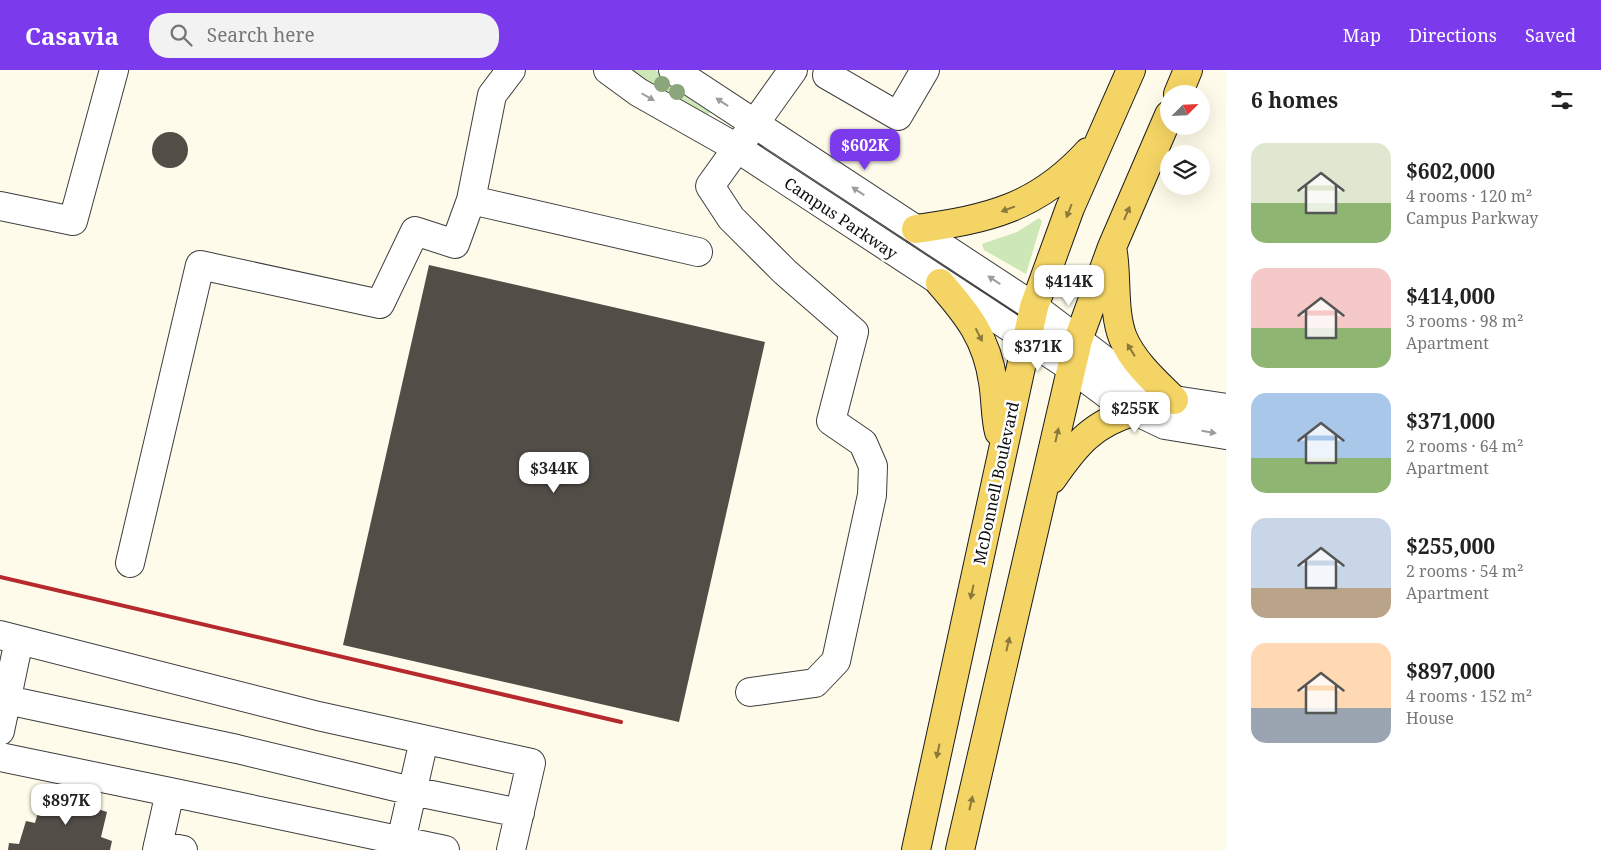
<!DOCTYPE html>
<html lang="en">
<head>
<meta charset="utf-8">
<style>
  :root { --surface:#fff; --page:#f2f2f2; --text:#222; --muted:#767676; --accent:#7c3aed }
  body { margin:0; font-family:"Noto Serif",serif; background:var(--page); color:var(--text); height:100vh; display:flex; flex-direction:column; font-size:19px; white-space:nowrap }
  * { box-sizing:border-box; margin:0 }
  p { font-size:16px; color:var(--muted) }
  .icon { flex:none; width:28px; height:28px; fill:none; stroke:currentColor; stroke-width:2; stroke-linecap:round; stroke-linejoin:round }
  .map { position:relative; flex:1; overflow:hidden }
  .drawer { display:flex; flex-direction:column; background:var(--surface); width:375px }
  .drawer>* { flex:none }
  .needle { width:32px; rotate:66deg }
  .fabs { position:absolute; left:1160px; top:15px; display:grid; gap:10px }
  .fabs a { display:grid; place-items:center; width:50px; height:50px; border-radius:50%; background:var(--surface); box-shadow:0 5px 20px #0002; font-size:25px }
  .price { position:absolute; translate:-50% -42px; padding:0 11px; border-radius:10px; background:#fff; color:#222; font-size:16px; line-height:32px; filter:drop-shadow(0 1px 2px #0008) }
  .price::after { content:''; position:absolute; left:50%; top:30px; width:15px; height:11px; margin-left:-8px; background:inherit; clip-path:polygon(0 0,100% 0,50% 100%) }
  .price.active { background:var(--accent); color:#fff }
  ul { padding:0; list-style:none }
  li { display:flex; align-items:center; gap:15px; height:125px; padding:0 25px }
  li span { display:grid; place-items:center; flex:none; width:140px; height:100px; border-radius:15px; color:#555 }
  li>.icon { margin-inline-start:auto }
  span .icon { width:60px; height:60px; fill:#fffc; stroke-width:1 }
  li b { font-size:21px }
  h2 { display:flex; justify-content:space-between; align-items:center; height:60px; padding:0 25px; font-size:21px }
  header { display:flex; align-items:center; gap:30px; box-sizing:border-box; height:70px; padding:0 25px; background:var(--accent); color:#fff }
  header strong { font-size:24px }
  nav { display:flex; gap:28px; margin-inline-start:auto; font-size:18px }
  .search { width:350px; height:45px; background:var(--page); display:flex; align-items:center; gap:12px; box-sizing:border-box; padding:0 18px; border-radius:20px; color:var(--muted); font-size:19px }
  main { display:flex; flex:1; min-height:0 }
  .map>svg:first-child { display:block }
  .green { fill:#cee7b6 }
  .building { fill:#534d48 }
  .lines { fill:none; stroke-linecap:round; stroke-linejoin:round }
  .minor-casing { stroke:#3e3e3e; stroke-width:30 }
  .major-casing { stroke:#1c1c1c; stroke-width:30 }
  .minor { stroke:#fff; stroke-width:28 }
  .major { stroke:#f4d464; stroke-width:28 }
  .rail { stroke:#b6292d; stroke-width:4 }
  .tree { fill:#8aa67a }
  .oneway { fill:#9d9d9d }
  .oneway2 { fill:#8b7a3c }
  .labels { text-anchor:middle; stroke-width:5; stroke-linejoin:round; paint-order:stroke }
  .street-label { font-size:16px; fill:#0b0b0b; stroke:#fff }
</style>
</head>
<body>
<header>
<strong>Casavia</strong>
<div class="search"><svg class="icon" aria-label="search" viewBox="0 0 24 24"><circle cx="10" cy="10" r="6"/><path d="M15 15l6 6"/></svg>Search here</div>
<nav><a>Map</a><a>Directions</a><a>Saved</a></nav>
</header>
<main>
<div class="map">
<svg width="1226" height="780" viewBox="0 0 1226 780">
  <rect width="100%" height="100%" fill="#fefbea"/>
  <path class="green" d="M623,0H655L711,36L712,42L706,45L640,12Z
    M1039,148L1042,151L1026,204L984,180L982,174L1017,162Z"/>
  <path class="building" d="M152 80a18 18 0 1 1 36 0a18 18 0 1 1-36 0Z
    M429,195L765,272L679,652L343,575Z
    M82,715L99,719L95,738L107,742L101,767L112,771L110,780H8L9,773L19,774L26,751L35,753L42,728L78,736Z"/>
  <g class="lines">
    <g class="minor-casing">
      <path id="minor" d="M511,0L492,25L471,130L698,182
        M608,0L638,22L737,78L1072,298L1119,333L1165,355L1226,365
        M673,0L1034,237L1129,309L1174,330L1226,338
        M829,0L827,5L898,46L925,0
        M0,136L73,151L114,0
        M130,493L200,195L380,234L415,161L455,174L471,130
        M0,565L318,646L531,693L511,780
        M750,622L815,613L836,591L872,425L873,396L863,373L831,351L854,262L785,202L731,148L710,116L793,0
        M7,630L237,679L412,721L520,743
        M0,661L19,570
        M0,687L170,722L157,780
        M170,722L445,780
        M158,775L183,780
        M399,780L424,670"/>
    </g>
    <g class="major-casing">
      <path id="major" d="M1178,24L1188,0
        M916,159C988,149 1037,138 1088,82
        M1113,183C1117,209 1113,243 1123,268C1134,293 1155,311 1174,330
        M940,213C968,245 987,269 993,312C996,329 995,347 999,362
        M1052,409C1076,374 1093,353 1136,341
        M916,780L1034,237L1070,138L1131,0
        M960,780L1078,270L1112,177L1169,45"/>
    </g>
    <use href="#minor" class="minor"/>
    <use href="#major" class="major"/>
    <path class="rail" d="M0,507L621,652"/>
  </g>
  <g class="tree">
    <circle cx="662" cy="14" r="8"/>
    <circle cx="677" cy="22" r="8"/>
  </g>
  <defs><path id="oneway-solid" d="M-6-.8H1V-3.2L6.5 0L1 3.2V.8H-6Z" transform="scale(1.25)"/></defs>
  <g class="oneway">
    <use href="#oneway-solid" transform="translate(648 27) rotate(30)"/>
    <use href="#oneway-solid" transform="translate(722 32) rotate(-146)"/>
    <use href="#oneway-solid" transform="translate(858 121) rotate(-147)"/>
    <use href="#oneway-solid" transform="translate(994 210) rotate(-147)"/>
    <use href="#oneway-solid" transform="translate(1209 362) rotate(10)"/>
  </g>
  <g class="oneway2">
    <use href="#oneway-solid" transform="translate(1008 139) rotate(159)"/>
    <use href="#oneway-solid" transform="translate(1069 141) rotate(111)"/>
    <use href="#oneway-solid" transform="translate(1127 143) rotate(-67)"/>
    <use href="#oneway-solid" transform="translate(979 265) rotate(63)"/>
    <use href="#oneway-solid" transform="translate(1131 280) rotate(-122)"/>
    <use href="#oneway-solid" transform="translate(1057 365) rotate(-77)"/>
    <use href="#oneway-solid" transform="translate(972 522) rotate(102)"/>
    <use href="#oneway-solid" transform="translate(1008 574) rotate(-77)"/>
    <use href="#oneway-solid" transform="translate(938 681) rotate(102)"/>
    <use href="#oneway-solid" transform="translate(971 733) rotate(-77)"/>
  </g>
  <g class="labels">
    <g class="street-label">
      <text transform="translate(841 148) rotate(34)" y="6">Campus Parkway</text>
      <text transform="translate(996 413) rotate(-78)" y="6">McDonnell Boulevard</text>
    </g>
  </g>
</svg>
<div class="fabs">
<a><svg class="needle" viewBox="-14 -14 28 28"><path d="M0-13l5 13h-10z" fill="#e53935"/><path d="M0 13l5-13h-10z" fill="#767676"/></svg></a>
<a><svg class="icon" aria-label="layers" viewBox="0 0 24 24"><path d="M12 4l9 5-9 5-9-5zM3 14l9 5 9-5"/></svg></a>
</div>
<b class="price active" style="left:865px;top:101px">$602K</b>
<b class="price" style="left:1069px;top:237px">$414K</b>
<b class="price" style="left:1038px;top:302px">$371K</b>
<b class="price" style="left:1135px;top:364px">$255K</b>
<b class="price" style="left:554px;top:424px">$344K</b>
<b class="price" style="left:66px;top:756px">$897K</b>
</div>
<section class="drawer">
<h2>6 homes<svg class="icon" aria-label="filters" viewBox="0 0 24 24"><path d="M4 7h16M4 17h16"/><circle cx="9" cy="7" r="2"/><circle cx="15" cy="17" r="2"/></svg></h2>
<ul>
<li><span style="background:linear-gradient(#dfe7d0 60%,#8fb573 0)"><svg class="icon" aria-label="home" viewBox="0 0 24 24"><path d="M3 11l9-7 9 7M6 9v11h12V9"/></svg></span><div><b>$602,000</b><p>4 rooms · 120 m²</p><p>Campus Parkway</p></div></li>
<li><span style="background:linear-gradient(#f6c9c9 60%,#8fb573 0)"><svg class="icon" aria-label="home" viewBox="0 0 24 24"><path d="M3 11l9-7 9 7M6 9v11h12V9"/></svg></span><div><b>$414,000</b><p>3 rooms · 98 m²</p><p>Apartment</p></div></li>
<li><span style="background:linear-gradient(#a9c7e8 65%,#8fb573 0)"><svg class="icon" aria-label="home" viewBox="0 0 24 24"><path d="M3 11l9-7 9 7M6 9v11h12V9"/></svg></span><div><b>$371,000</b><p>2 rooms · 64 m²</p><p>Apartment</p></div></li>
<li><span style="background:linear-gradient(#c9d6e8 70%,#b9a48a 0)"><svg class="icon" aria-label="home" viewBox="0 0 24 24"><path d="M3 11l9-7 9 7M6 9v11h12V9"/></svg></span><div><b>$255,000</b><p>2 rooms · 54 m²</p><p>Apartment</p></div></li>
<li><span style="background:linear-gradient(#ffd9b3 65%,#9aa5b1 0)"><svg class="icon" aria-label="home" viewBox="0 0 24 24"><path d="M3 11l9-7 9 7M6 9v11h12V9"/></svg></span><div><b>$897,000</b><p>4 rooms · 152 m²</p><p>House</p></div></li>
</ul>
</section>
</main>
</body>
</html>
